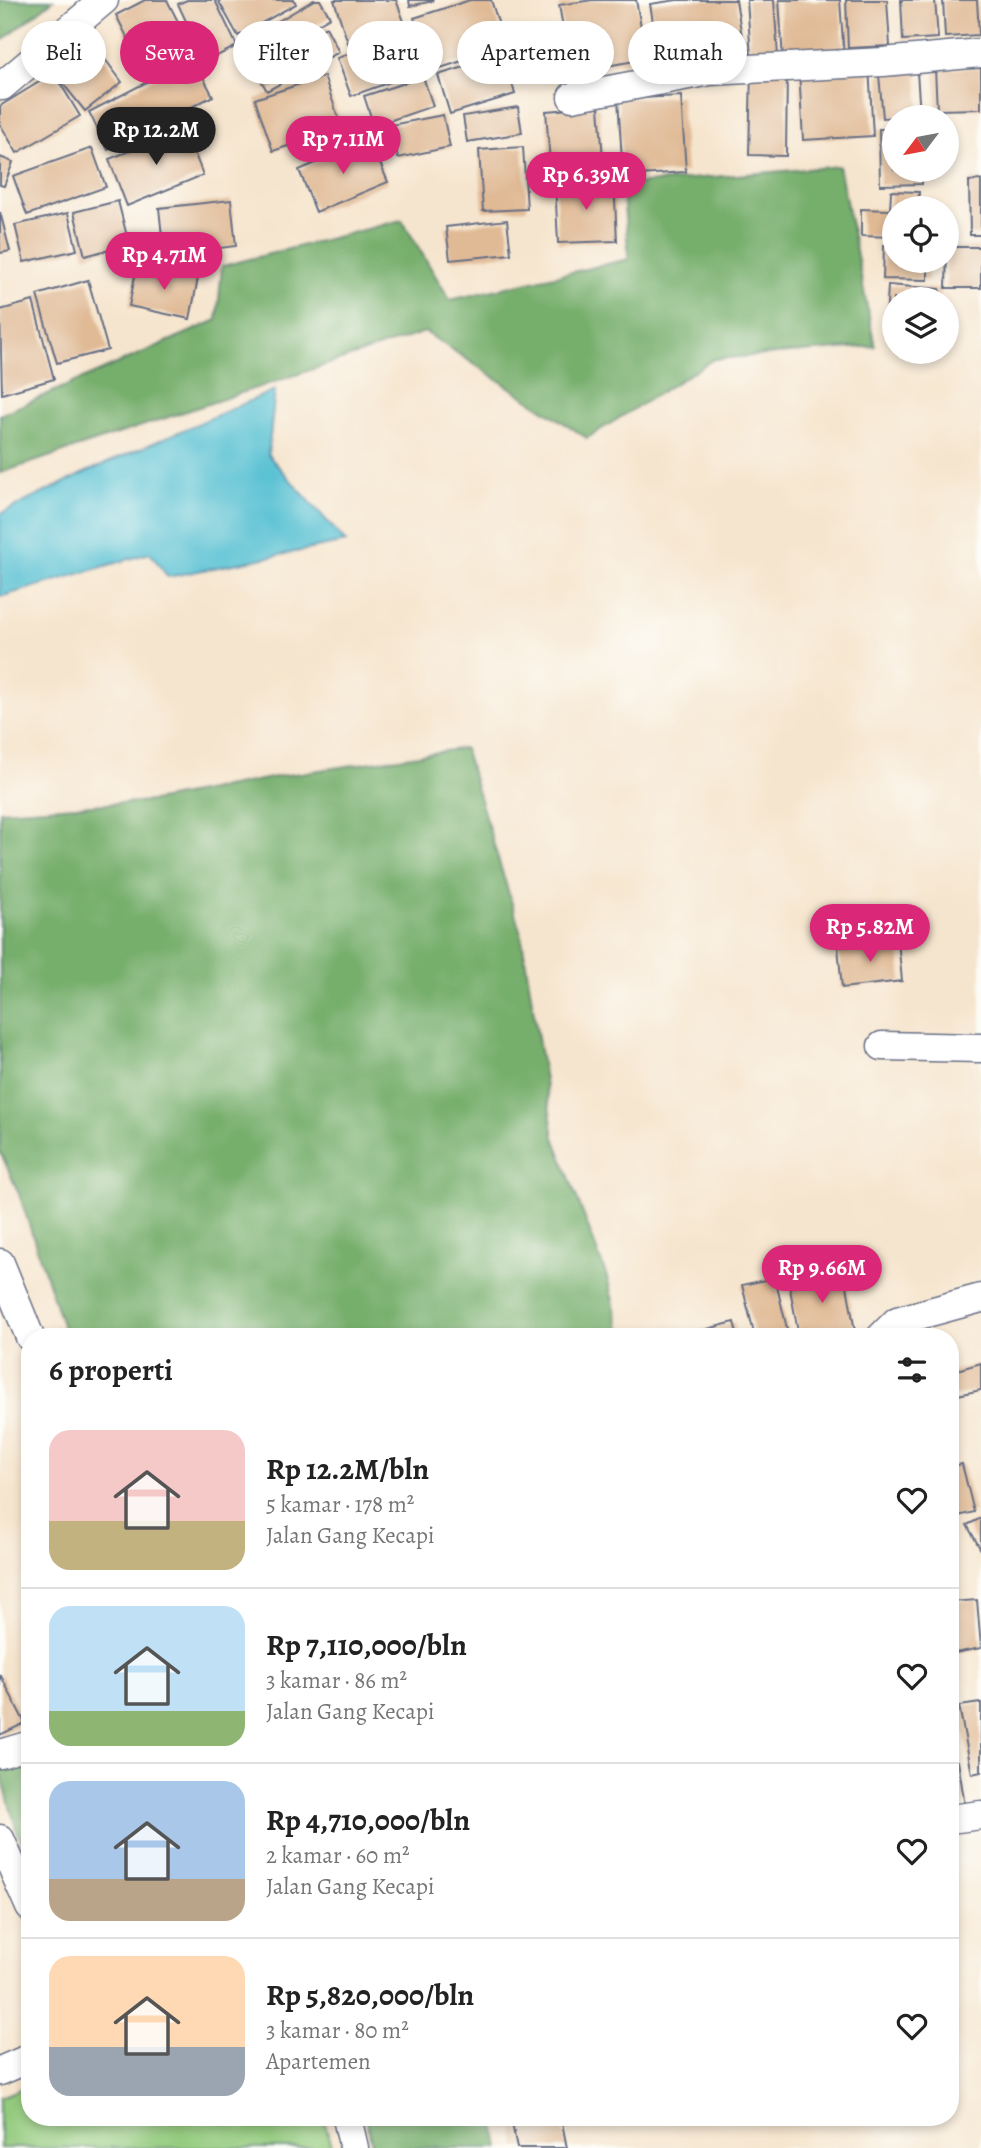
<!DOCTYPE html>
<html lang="id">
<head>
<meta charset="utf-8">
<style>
  :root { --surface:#fff; --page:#f2f2f2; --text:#222; --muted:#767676; --line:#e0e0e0; --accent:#db2777 }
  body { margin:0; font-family:Alegreya,serif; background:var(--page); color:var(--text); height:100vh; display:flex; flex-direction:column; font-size:26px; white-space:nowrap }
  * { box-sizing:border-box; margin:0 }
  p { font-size:23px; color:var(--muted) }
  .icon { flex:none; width:38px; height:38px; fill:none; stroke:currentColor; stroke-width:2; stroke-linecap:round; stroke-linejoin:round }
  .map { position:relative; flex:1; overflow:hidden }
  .side { position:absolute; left:21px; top:1328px; width:938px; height:798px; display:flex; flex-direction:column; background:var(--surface); border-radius:28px; box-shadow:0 4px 10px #0003 }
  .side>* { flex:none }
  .guide { position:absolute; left:21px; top:21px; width:940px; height:63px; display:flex; gap:14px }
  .needle { width:46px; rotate:238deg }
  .fabs { position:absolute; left:882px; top:105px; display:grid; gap:14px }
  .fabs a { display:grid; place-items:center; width:77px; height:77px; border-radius:50%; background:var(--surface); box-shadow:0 4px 10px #0003; font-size:35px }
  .price { position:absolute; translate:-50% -60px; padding:0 16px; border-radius:24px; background:var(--accent); color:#fff; font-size:23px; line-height:46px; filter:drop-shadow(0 2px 4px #0008) }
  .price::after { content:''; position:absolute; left:50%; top:42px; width:21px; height:16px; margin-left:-10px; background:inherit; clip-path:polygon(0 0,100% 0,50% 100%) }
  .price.active { background:#222; color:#fff }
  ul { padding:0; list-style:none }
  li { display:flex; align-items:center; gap:21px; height:175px; padding:0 28px }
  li+li { border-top:2px solid var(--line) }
  li span { display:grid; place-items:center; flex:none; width:196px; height:140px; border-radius:21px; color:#555 }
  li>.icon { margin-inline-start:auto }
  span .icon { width:84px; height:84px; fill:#fffc; stroke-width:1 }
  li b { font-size:30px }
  h2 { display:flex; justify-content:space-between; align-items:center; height:84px; padding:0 28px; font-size:30px }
  .tag { padding:0 24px; border-radius:32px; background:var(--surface); box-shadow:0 4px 10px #0003; font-size:24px; line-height:63px }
  .tag.active { background:var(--accent); color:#fff }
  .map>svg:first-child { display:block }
  .green { fill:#93ca7d; stroke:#577c6e; stroke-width:2 }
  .forest { fill:#76ae6c; stroke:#486e65; stroke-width:2 }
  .water { fill:#58c1d3; stroke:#3a7898; stroke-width:2 }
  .building { fill:#e0ba95 }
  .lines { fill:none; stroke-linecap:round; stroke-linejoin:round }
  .street-casing { stroke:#686f85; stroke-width:31 }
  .street { stroke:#fff; stroke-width:28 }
</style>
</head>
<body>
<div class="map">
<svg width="981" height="2148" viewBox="0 0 981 2148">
  <rect width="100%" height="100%" fill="#fdfcf7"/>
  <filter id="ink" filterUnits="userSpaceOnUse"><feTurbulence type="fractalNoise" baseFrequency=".0143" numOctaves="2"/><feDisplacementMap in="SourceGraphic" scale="14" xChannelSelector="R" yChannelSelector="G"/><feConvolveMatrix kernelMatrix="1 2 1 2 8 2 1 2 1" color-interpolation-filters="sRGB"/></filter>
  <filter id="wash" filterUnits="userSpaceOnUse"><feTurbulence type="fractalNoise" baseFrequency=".00686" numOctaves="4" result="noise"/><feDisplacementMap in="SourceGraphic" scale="28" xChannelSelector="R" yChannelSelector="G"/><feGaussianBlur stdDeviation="1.57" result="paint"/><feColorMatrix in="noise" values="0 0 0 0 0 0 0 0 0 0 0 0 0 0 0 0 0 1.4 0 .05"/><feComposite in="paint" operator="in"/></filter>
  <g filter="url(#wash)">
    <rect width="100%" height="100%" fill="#f6e5ce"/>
    <path class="green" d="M30,2085V2118H323L333,2148H0V2097Z"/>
    <path class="forest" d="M0,0H53L0,42Z
      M839,166L875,346L714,359L587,438L425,332L0,473V415L217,320L222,266L402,220L450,300L629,259L622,185Z
      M464,748L521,933L554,1137L607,1277L622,1337H66L19,1194L0,1151V811L153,801L281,776Z
      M30,1756V1863L16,1828L0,1769Z
      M365,2118H494L499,2148H373Z"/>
    <path class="water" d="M275,390L268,455L346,542L168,577L150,553L0,597V514L82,474Z"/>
    <g id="blocks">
      <path class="building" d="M145,0H167L189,43L142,67L116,15Z
        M187,0H215L237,46L205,62L178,4Z
        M218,0H294L296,4L238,36Z
        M314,0H320L330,17L269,52L258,33Z
        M334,0H396L406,27L349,46Z
        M409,0H433V1L410,6Z
        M470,0H491L506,47L431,71L414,18Z
        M592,0H636L647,59L571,72L559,5Z
        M677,0H736L745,56L661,70L650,4Z
        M747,0H774L778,56L751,58Z
        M779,0H840L844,57L783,60Z
        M846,0H887L890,46L848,48Z
        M901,0H935L938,38L903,40Z
        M943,0H977L979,35L945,37Z
        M326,27L339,52L267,91L253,66Z
        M408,33L422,71L351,96L337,58Z
        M99,51L122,82L85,111L60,80Z
        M504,55L515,94L450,114L438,75Z
        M193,58L213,96L108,150L89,112Z
        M869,66L873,136L803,140L799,70Z
        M981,68V109L937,110L935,69Z
        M751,71H787L786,156L749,155Z
        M917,72L920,115L883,118L879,75Z
        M54,73L80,116L17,153L0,124V106Z
        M324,76L342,128L273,151L255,99Z
        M423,77L433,106L374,126L364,96Z
        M681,96L686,172L623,176L618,99Z
        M518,107L522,133L467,142L463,116Z
        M599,107L604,172L551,176L546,111Z
        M443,115L450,147L398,158L391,125Z
        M185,129L203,175L127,206L109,159Z
        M879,129H894V170H922V184L880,185Z
        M370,140L388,182L316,212L299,170Z
        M523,147L527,209L483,211L479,150Z
        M92,148L106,187L27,215L13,176Z
        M0,157L13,162L4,186L0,185Z
        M614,180L617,241L558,243L555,182Z
        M981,180V235H970L969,181Z
        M891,191L919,192L918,208H894V237L861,236V209L890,210Z
        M231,200L236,246L164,255L159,208Z
        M118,201L129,244L85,256L74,212Z
        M0,212L10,251L0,253Z
        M68,213L77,250L24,262L15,225Z
        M507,220L511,254L450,260L446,227Z
        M884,245H894V261H928V280L883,279Z
        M947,247H981V288H946Z
        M137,266L198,278L190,319L129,306Z
        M88,280L108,350L57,363L37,295Z
        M888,285L940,289L939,299H894V323H886Z
        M33,301L54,379L2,394L0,310Z
        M898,940L902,981L842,988L838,947Z
        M844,1269L856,1337H799L788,1278Z
        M775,1278L789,1337H755L742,1285Z
        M734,1322L738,1337H681V1336Z
        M981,1363V1390L953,1396L950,1372Z
        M962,1464L974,1512L950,1518V1467Z
        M981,1518V1550L967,1525Z
        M977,1600L981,1648L950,1654V1602Z
        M0,1674L25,1723L0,1735Z
        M981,1703V1772L972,1774L959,1706Z
        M958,1761L965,1806L950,1808V1763Z
        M511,2118H561L567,2148H517Z"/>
    </g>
  </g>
  <g filter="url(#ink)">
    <use href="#blocks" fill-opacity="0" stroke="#686f85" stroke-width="2"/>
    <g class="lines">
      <g class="street-casing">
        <path id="street" d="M2,86L104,0
          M572,97L710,71L883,62L981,53
          M882,1046L981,1048
          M0,1263L30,1337
          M881,1337L897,1321L981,1298
          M0,1754L30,1745
          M950,1819L981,1815
          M0,1839L30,1907
          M0,2071L30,2058
          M347,2118L354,2148"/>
      </g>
      <use href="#street" class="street"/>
    </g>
  </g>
</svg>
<div class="fabs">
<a><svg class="needle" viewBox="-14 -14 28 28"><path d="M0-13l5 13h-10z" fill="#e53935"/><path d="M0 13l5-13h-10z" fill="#767676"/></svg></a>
<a><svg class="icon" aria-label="locate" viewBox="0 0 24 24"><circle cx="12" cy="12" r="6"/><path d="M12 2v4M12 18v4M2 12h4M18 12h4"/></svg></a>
<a><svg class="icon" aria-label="layers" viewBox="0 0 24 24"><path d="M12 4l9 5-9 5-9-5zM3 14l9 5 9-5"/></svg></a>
</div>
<b class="price active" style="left:156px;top:167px">Rp 12.2M</b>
<b class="price" style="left:343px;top:176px">Rp 7.11M</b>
<b class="price" style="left:586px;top:212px">Rp 6.39M</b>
<b class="price" style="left:164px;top:292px">Rp 4.71M</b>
<b class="price" style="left:870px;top:964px">Rp 5.82M</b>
<b class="price" style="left:822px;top:1305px">Rp 9.66M</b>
<div class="guide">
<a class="tag">Beli</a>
<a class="tag active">Sewa</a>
<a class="tag">Filter</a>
<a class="tag">Baru</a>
<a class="tag">Apartemen</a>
<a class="tag">Rumah</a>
</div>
<section class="side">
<h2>6 properti<svg class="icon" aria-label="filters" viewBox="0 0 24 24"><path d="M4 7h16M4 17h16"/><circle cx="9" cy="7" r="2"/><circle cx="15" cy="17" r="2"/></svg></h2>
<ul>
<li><span style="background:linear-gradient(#f6c9c9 65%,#c2b280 0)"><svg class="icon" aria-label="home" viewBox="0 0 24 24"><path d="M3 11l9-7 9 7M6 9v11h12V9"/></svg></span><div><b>Rp 12.2M/bln</b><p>5 kamar · 178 m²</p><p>Jalan Gang Kecapi</p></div><svg class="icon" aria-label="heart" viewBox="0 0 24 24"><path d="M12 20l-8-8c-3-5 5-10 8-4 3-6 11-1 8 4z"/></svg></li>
<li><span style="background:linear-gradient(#bfe0f5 75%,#8fb573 0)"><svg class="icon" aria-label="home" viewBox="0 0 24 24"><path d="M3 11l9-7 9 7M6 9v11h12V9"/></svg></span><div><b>Rp 7,110,000/bln</b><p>3 kamar · 86 m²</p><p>Jalan Gang Kecapi</p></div><svg class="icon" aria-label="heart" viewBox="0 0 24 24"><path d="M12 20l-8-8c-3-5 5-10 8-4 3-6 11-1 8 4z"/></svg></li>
<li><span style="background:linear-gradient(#a9c7e8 70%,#b9a48a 0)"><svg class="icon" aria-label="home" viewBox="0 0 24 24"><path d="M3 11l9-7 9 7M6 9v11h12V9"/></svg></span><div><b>Rp 4,710,000/bln</b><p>2 kamar · 60 m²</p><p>Jalan Gang Kecapi</p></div><svg class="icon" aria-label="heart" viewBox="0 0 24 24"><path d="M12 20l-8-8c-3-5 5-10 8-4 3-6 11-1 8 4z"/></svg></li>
<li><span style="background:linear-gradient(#ffd9b3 65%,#9aa5b1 0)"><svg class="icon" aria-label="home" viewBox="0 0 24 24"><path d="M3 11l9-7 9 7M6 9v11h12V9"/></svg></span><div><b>Rp 5,820,000/bln</b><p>3 kamar · 80 m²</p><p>Apartemen</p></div><svg class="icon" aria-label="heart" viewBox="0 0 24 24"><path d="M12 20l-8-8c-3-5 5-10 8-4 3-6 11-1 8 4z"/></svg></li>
</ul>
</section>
</div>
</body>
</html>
